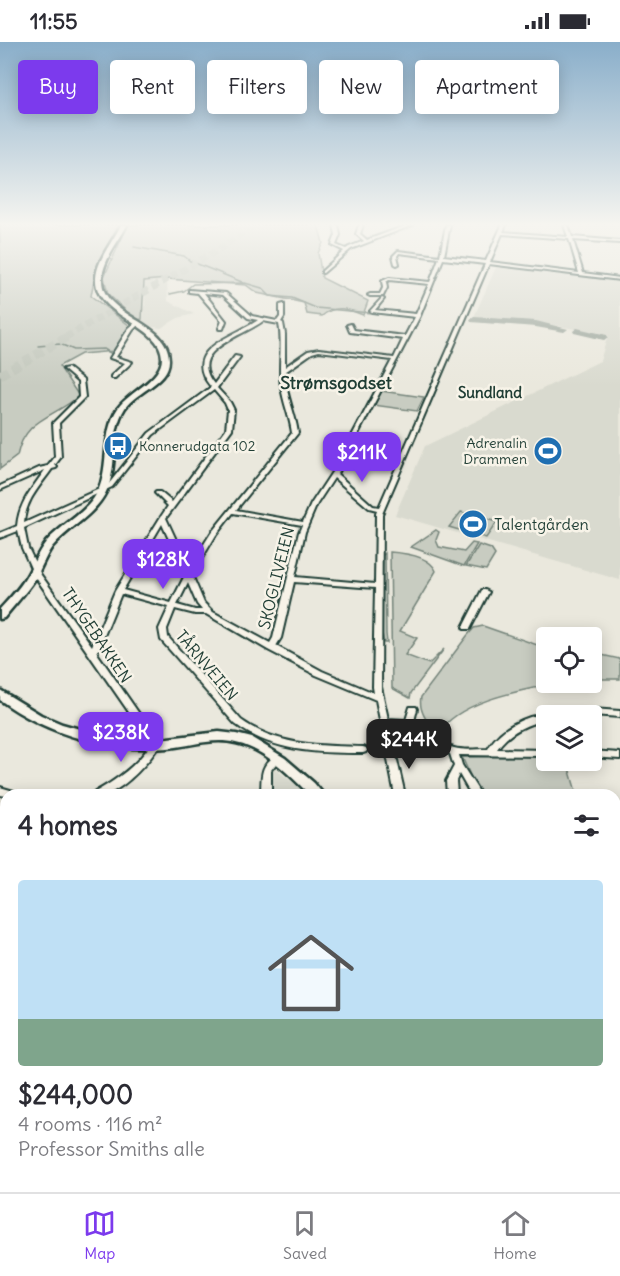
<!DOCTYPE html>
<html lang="en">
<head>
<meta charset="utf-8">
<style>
  :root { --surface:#fff; --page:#f7f7f7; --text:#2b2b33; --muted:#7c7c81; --line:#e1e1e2; --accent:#7c3aed }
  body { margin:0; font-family:Delius,sans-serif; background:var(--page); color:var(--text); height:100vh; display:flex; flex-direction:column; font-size:22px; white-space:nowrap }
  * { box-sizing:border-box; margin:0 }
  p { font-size:20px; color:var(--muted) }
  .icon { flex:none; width:33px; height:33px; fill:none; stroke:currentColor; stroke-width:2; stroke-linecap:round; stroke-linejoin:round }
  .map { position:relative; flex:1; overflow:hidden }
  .panel { position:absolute; left:0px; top:747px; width:621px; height:404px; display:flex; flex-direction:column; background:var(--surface); border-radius:18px 18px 0 0; box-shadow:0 3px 15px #0003 }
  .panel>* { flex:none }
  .hud { position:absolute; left:18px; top:18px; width:585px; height:54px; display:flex; gap:12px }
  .tools { position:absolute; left:536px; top:585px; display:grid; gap:12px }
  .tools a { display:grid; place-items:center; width:66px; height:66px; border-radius:6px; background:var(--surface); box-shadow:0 3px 15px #0003; font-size:30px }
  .price { position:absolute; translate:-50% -51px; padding:0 14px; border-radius:12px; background:var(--accent); color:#fff; font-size:20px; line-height:39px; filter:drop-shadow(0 2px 3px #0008) }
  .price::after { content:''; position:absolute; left:50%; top:36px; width:18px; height:14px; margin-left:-9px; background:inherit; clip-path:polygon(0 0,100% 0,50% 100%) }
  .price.selected { background:#222; color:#fff }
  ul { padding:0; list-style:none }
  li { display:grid; align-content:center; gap:12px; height:318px; padding:0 18px }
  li+li { border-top:2px solid var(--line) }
  li span { display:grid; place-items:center; height:186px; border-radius:6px; color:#555 }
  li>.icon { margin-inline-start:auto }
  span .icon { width:108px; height:108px; fill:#fffc; stroke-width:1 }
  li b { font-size:26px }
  h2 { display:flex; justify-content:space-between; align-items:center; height:72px; padding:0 18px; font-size:26px }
  .pill { padding:0 21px; border-radius:6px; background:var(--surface); box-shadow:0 3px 15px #0003; font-size:21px; line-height:54px }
  .pill.selected { background:var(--accent); color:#fff }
  .status { display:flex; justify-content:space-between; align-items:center; height:42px; padding:0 30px; background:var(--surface); direction:ltr }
  .status svg { height:16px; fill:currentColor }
  .tab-bar { display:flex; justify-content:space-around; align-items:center; height:84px; border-top:2px solid var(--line); background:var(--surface); font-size:16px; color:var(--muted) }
  .tab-bar a { display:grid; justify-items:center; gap:3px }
  .tab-bar .selected { color:var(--accent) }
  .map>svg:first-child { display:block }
  .built { fill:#d9dacf }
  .green { fill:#c8ccc1; stroke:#74847a; stroke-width:1.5 }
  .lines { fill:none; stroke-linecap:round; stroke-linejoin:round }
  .stream { stroke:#6a7c72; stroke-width:1.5 }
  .river { fill:#9ca69c; fill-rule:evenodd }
  .highway-tunnel-far1 { stroke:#c1c6bb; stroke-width:7; stroke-dasharray:7 4; stroke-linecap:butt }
  .highway-tunnel { stroke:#c1c6bb; stroke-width:9; stroke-dasharray:9 4.5; stroke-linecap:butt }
  .minor-casing { stroke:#1f3d34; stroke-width:4 }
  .major-casing { stroke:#1f3d34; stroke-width:5 }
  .minor { fill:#f7f3e8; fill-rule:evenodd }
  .major { fill:#f7f3e8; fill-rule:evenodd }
  .labels { text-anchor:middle; stroke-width:5; stroke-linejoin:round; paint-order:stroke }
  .far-poi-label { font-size:14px; fill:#1f3d34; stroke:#f7f3e8; text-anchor:end }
  .far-neighbourhood-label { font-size:15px; font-weight:bold; fill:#1f3d34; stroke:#f7f3e8 }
  .poi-label { font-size:16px; fill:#1f3d34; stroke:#f7f3e8; text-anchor:start }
  .street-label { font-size:16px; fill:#1f3d34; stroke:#f7f3e8 }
  .far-district-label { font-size:18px; font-weight:bold; fill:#1f3d34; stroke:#f7f3e8 }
</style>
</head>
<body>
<div class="status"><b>11:55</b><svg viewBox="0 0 49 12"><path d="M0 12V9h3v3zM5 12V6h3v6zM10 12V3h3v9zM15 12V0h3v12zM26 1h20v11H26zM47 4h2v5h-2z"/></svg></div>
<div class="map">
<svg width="620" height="1150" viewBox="0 0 620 1150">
  <rect width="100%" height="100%" fill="#eae8dd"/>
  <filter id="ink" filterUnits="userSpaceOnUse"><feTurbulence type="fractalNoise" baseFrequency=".0167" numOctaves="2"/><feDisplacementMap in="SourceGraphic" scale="12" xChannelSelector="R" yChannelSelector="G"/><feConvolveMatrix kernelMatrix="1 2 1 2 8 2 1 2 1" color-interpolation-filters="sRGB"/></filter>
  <g filter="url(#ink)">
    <path class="built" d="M497,223L620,239V538L395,473L425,404L600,319L608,293L542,281L473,277Z
      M167,237L168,259L194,272L178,276L161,286L146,284L136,278L145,263L144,239Z
      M274,726L300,746L305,753H272L270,737Z"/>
    <path class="green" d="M0,183H118L96,226L91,254L130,284L115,309L81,312L59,324L79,354C53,376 25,376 17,414L0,427Z
      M128,183H318L323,201L318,211L322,236L368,259L363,273C348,267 335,262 322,274L307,272L304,261L257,251L246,243L167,237L144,239L142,277L136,278L108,252L104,235Z
      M381,349L424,355L417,369L373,363Z
      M461,470L497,480L486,496L449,485Z
      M436,488L439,490L436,498L439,505L464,510L472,501L477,502L464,524L411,505Z
      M479,503L491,507L495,513L486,528L466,524Z
      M390,510C405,511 430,514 436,529L400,589L417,596L405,613L429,622L444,607L411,651L410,656L392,646Z
      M385,511L386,592L387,601H384L382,591L381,515Z
      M483,584L546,606V640L559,641C524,648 458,658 438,692C428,682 418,669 421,655L467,594L474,586Z
      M597,612L620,617V637H591V613Z
      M403,685L418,692L435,707H406Z
      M546,714V718L567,719L577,753H479L462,715Z
      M615,842H620V924H615Z"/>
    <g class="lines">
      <path class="stream" d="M134,205L184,214L190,219L242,240
        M170,252L184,249L193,242L245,241L262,246L270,254L292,256L316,266L404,274
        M38,304L60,302L74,308L104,307L112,312"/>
      <path class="river" d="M474,275L536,279L568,287L564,290L536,285L471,280L470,278Z
        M577,286L607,293L608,295L604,298L574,291L573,289Z"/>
      <path class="highway-tunnel-far1" d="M66,295L213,211L255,183"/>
      <path class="highway-tunnel" d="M0,333L69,294"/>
      <g class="minor-casing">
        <path id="minor" d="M334,183H338L340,193L336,203L346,207L349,205L364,199L356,192L359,183H363L360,192L367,198L408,183H413L351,207L323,231H322V229L344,209L332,203L336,193Z
          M446,183H450L444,214L486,219L502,183H506L503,190L568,195L564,183H568L572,195L620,199V201L573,198L583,231L620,236V238L489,222L382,472L381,645L388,677L406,678L410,665H416L417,667L414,679C429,686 439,703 454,706C464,709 477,707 488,707C497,691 512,681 530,675C537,673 543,672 549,674H546V678C526,682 509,690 497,707L546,708V714L459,713L462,723L481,753H471L459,732L456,739L457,753H447L446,739L454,724L450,712C444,709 438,707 433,702C425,696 419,687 409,684C403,682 396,683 389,683L405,753H395L376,658L316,633L268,608L206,572H195L175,567L167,587L168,595L241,678C277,704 320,704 363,705L366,706L367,708L366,710L363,711C318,711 272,710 235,682L161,598L159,587L169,565L121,552L97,611L160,702C150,719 127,744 108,752C103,754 98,753 93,753L95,750C117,738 137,723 151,702L34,533L22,506L18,489L0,496V491L17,484C19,460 32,447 45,428L0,448V444L39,426L48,424L55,415L53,381L79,355L78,340L63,327L68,326L83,338L85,355L59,381L61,415L55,423L57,425L56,426L52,427C40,444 25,459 24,481L108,443L149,391L211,345C179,307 234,295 258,278L248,276L223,253L204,251L226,279L223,287H219V286L222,279L198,251L189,250V248L226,251L252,274L277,279L280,275V263L284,262V275L281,280L283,281L285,292V325L308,309L319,307L394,316L403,297L350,290L347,283L351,282L354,288L405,294L415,275L372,270L370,269L382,256L384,257L375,268L416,272L429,242L389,238L386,240L387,246L383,254H370L368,253L370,252H380L383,246L382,239L389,236L430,240L439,216L399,211L397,214L399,222L397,223L395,222L393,214L398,209L440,214ZM502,192L569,197L579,231L490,220ZM443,217L485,222L379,465L373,464L337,432L420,274ZM263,279L279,282C283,302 278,324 281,344C283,360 290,375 292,391L211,491L189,526L166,476L232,387L234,368L230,360L217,346L240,315L235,314L214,342C186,308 242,295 263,279ZM319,309L392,318L336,424L311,462L303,480L236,468L298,391C295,369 285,352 285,330L312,311ZM214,348L225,361L228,368L226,387L172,460L160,450H156L155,451L168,464L160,476L115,549L92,604L41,533L28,506L24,486L112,445L153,393ZM334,436L369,466L377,468L376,472L375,542L295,535L305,490L317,462ZM233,471L302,483L299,490L273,596L270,601L213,570L204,561L192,533L216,493ZM162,482L185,533L171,561L123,548ZM294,540L375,546L373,645L374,651L322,629L276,604L281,596ZM188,541L197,562L202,568H195L177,563Z
          M135,281L139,282L133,288L116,315L132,320L115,336H111V334L125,321L110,316L129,286Z
          M482,548H485L489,550L470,587H464L463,585Z
          M592,667L620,669V675L592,673L555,674L559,671Z
          M591,709L620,711V717L591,715Z
          M276,714L279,715L280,717L271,728V753H261C262,736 259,723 276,714Z
          M0,745L17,750L19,753H6V754L0,753Z
          M0,798L6,800V809L0,807Z
          M6,849V860L0,863V852Z
          M615,943H620V953H615Z
          M615,1082L620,1085V1104L615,1101Z
          M620,1113V1125L615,1127V1115Z
          M96,1144H109L110,1150H98Z
          M155,1144H171L168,1150H153Z
          M505,1144H518L520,1150H507Z
          M537,1144H560L559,1149L555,1150H533L534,1145Z"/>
      </g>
      <g class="major-casing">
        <path id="major" d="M121,183H127C119,199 103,218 102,237C101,275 169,279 169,317C170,340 137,349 125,366C109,391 119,424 106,450C94,474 69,485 52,505C45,515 41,527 35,537C26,551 14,563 4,576L0,577V567C9,557 19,547 26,535C33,524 37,511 46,500C62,482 87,471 98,449C110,423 101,391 118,366C129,350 162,337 162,316C162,281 94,276 96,236C97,218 113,199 121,183Z
          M0,648L41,673L62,682L101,693L146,697L168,696L219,690L236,692L252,696L285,716L314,741L324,753H310C290,733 265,707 236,701C213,695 191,704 168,706C109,710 48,693 0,658Z
          M6,946V960L0,962V948Z
          M6,1031V1048L0,1050V1033Z
          M302,1144H320L322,1150H304Z"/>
      </g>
      <use href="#minor" class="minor"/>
      <use href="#major" class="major"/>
    </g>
  </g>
  <linearGradient id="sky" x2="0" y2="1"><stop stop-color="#89aeca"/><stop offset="0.53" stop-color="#f6f5f0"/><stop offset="1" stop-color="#f6f5f0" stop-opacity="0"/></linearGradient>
  <rect width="620" height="344" fill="url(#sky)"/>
  <defs>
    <g id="bus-disc" transform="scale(1.5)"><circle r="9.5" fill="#1f6fb2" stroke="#f7f3e8"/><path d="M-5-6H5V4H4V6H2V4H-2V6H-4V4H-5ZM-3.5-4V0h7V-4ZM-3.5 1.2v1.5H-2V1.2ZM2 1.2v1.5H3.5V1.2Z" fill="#fff"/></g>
    <g id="stadium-disc" transform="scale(1.5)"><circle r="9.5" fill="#1f6fb2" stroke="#f7f3e8"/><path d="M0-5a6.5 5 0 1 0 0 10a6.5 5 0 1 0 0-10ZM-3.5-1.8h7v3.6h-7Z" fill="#fff"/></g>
  </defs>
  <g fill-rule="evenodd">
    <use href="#bus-disc" x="118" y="404"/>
    <use href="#stadium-disc" x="548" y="409"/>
    <use href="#stadium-disc" x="473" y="482"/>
  </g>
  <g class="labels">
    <g class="far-poi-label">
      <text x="527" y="406">Adrenalin<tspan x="527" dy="16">Drammen</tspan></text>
      <text x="139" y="409" text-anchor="start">Konnerudgata 102</text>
    </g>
    <g class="far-neighbourhood-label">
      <text x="490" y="356">Sundland</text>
    </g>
    <g class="poi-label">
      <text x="494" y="488">Talentgården</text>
    </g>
    <g class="street-label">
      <text transform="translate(276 536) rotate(-76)" y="6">SKOGLIVEIEN</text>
      <text transform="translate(97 593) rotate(56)" y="6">THYGEBAKKEN</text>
      <text transform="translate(207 623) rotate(50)" y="6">TÅRNVEIEN</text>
    </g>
    <g class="far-district-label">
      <text x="336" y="347">Strømsgodset</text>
    </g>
  </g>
</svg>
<div class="tools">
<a><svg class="icon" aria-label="locate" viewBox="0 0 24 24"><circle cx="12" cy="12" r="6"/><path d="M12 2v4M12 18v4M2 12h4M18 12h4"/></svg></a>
<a><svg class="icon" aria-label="layers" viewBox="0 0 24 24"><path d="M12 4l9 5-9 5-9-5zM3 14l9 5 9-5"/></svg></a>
</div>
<b class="price" style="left:362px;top:441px">$211K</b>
<b class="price" style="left:163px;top:548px">$128K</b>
<b class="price" style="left:121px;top:721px">$238K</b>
<b class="price selected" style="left:409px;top:728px">$244K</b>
<div class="hud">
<a class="pill selected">Buy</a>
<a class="pill">Rent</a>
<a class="pill">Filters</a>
<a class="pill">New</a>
<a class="pill">Apartment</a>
</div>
<section class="panel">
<h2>4 homes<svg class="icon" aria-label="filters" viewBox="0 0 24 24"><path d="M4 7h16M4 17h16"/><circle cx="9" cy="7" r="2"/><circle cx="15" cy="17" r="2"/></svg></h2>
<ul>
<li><span style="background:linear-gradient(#bfe0f5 75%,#7fa58c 0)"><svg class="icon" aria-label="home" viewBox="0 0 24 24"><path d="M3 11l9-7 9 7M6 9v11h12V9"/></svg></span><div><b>$244,000</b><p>4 rooms · 116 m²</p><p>Professor Smiths alle</p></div></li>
</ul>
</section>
</div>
<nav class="tab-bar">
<a class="selected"><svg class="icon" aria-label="map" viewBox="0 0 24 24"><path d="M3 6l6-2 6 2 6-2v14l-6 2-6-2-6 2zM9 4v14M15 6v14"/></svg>Map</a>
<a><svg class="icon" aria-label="saved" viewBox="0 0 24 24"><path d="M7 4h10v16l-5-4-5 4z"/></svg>Saved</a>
<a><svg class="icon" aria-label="home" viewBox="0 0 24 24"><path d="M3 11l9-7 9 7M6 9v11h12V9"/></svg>Home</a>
</nav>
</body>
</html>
